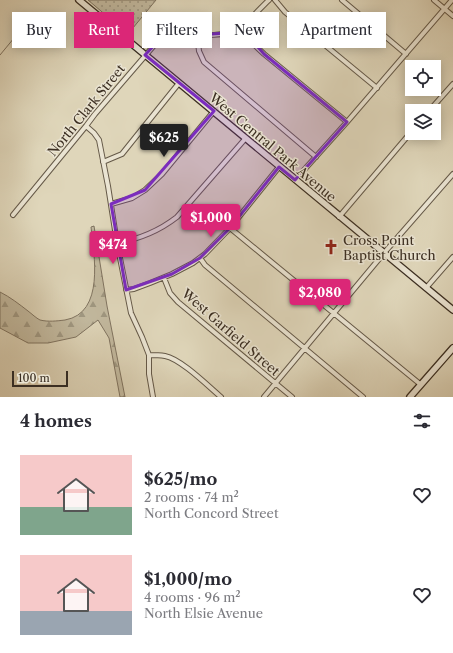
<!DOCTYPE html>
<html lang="en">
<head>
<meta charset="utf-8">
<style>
  :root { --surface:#fff; --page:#f7f7f7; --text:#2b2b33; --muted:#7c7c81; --accent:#db2777 }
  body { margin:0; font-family:"Libre Caslon Text",serif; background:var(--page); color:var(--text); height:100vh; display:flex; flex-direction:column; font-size:15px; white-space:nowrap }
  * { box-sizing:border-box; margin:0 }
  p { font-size:13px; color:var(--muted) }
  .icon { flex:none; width:22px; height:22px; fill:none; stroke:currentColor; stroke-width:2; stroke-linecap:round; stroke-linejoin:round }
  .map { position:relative; height:397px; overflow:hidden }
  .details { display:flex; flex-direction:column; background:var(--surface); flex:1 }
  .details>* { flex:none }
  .guide { position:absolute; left:12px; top:12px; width:429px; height:36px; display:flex; gap:8px }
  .controls { position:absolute; left:405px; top:60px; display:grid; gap:8px }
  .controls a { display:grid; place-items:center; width:36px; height:36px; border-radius:0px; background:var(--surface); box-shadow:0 2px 10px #0003; font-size:20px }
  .scale { position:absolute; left:12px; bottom:10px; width:56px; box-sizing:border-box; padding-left:4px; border:2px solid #3c2f22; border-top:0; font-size:11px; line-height:14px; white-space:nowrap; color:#3c2f22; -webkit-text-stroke:3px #eae4d2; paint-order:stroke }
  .price { position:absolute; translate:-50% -34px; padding:0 9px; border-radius:4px; background:var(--accent); color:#fff; font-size:13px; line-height:26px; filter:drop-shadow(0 1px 2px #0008) }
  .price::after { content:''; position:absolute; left:50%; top:24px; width:12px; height:9px; margin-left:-6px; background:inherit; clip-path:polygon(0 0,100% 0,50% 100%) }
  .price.selected { background:#222; color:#fff }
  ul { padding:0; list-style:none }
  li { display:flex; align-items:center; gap:12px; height:100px; padding:0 20px }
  li span { display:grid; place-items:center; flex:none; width:112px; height:80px; border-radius:0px; color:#555 }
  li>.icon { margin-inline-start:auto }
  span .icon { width:48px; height:48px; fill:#fffc; stroke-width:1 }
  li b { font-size:17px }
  h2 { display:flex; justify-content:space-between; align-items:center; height:48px; padding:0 20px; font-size:17px }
  .tag { padding:0 14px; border-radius:0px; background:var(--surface); box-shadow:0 2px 10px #0003; font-size:14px; line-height:36px }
  .tag.selected { background:var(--accent); color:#fff }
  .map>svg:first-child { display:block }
  .forest { fill:url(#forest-firs); stroke:#807461 }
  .park { fill:url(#park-dots); stroke:#807461 }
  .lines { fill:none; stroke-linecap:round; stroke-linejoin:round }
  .stream { stroke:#7d715e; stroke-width:1 }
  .street-casing { stroke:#655948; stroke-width:6 }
  .secondary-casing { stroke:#3c2f22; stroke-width:8 }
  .street { stroke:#eae4d2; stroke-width:4 }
  .secondary { stroke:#eae4d2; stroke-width:5.5 }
  .marked { fill:#7b2cbf; fill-opacity:0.2; stroke:#7b2cbf; stroke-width:3; stroke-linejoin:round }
  .labels { text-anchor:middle; stroke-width:3; stroke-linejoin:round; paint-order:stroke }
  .street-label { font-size:13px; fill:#3c2f22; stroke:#eae4d2 }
  .poi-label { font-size:13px; fill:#3c2f22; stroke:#eae4d2; text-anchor:start }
</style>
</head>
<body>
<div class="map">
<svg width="453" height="397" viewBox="0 0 453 397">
  <defs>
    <pattern id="forest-firs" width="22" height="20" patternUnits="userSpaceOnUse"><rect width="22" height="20" fill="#c3baa0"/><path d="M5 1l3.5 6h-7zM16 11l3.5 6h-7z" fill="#a09882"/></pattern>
    <pattern id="park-dots" width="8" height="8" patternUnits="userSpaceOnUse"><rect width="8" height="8" fill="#c3baa0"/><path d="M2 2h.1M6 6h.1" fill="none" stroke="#a09882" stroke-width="1.8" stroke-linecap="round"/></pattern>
  </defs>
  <rect width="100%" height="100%" fill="#dfd6ba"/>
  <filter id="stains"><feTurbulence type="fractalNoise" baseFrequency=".005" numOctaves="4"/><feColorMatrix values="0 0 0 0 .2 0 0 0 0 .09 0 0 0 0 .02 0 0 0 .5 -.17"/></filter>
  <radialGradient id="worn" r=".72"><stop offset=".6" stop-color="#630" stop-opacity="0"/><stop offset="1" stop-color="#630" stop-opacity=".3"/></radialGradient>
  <path class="forest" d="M94,226L107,306L125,397H120L109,338L98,320L76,337L48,343H28L0,328V292C10,297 19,304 28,311C32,314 36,318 40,320C48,322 57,321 65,320C105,313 94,255 91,227Z"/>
  <path class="park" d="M88,0H156L128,34Z"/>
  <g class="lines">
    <path class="stream" d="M0,55L29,20"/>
    <g class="street-casing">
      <path id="street" d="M275,0L285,12L297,22L377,88
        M342,0L406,54
        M434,0L453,16
        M240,26L246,37L264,54L347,122
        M197,35L199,51L204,62L316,157
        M429,111L453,84
        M86,126L94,133L99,140L108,186L117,243L131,313L142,337L149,355V374L153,397
        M103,162L122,154L179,83
        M295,180L347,122L452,0
        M111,204L132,198L145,190L162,174L214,111
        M13,215L86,126L95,114L157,42C173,34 188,35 206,35C214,35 223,35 231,32C245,27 258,10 269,0
        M339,217L412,131
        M230,228L420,384
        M117,243C140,239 159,231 177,217L245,139
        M200,258L205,265L363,397
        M164,278L170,293L178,302L292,397
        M426,288L453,257
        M126,290L134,289L150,283L172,274L193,263L205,254L230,228L279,167
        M149,355C154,355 159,355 165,356C181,359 208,386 221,397
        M264,397L384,253L453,174"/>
    </g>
    <g class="secondary-casing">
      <path id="secondary" d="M79,0L453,310
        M410,397L453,348"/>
    </g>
    <use href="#street" class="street"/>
    <use href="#secondary" class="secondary"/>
  </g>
  <path class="marked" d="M240,26L264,54L347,122L295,180L279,167L230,228L200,258L172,274L126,290L111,204L145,190L214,111L145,55L157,42L168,37L226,33Z"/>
  <defs>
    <g id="church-bare" transform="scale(1.2)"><path d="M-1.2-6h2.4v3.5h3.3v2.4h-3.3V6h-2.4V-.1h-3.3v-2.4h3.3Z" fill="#8f2418" stroke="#eae4d2" stroke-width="2.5" paint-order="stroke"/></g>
  </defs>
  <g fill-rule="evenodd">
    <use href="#church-bare" x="331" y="247"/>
  </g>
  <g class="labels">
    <g class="street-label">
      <text transform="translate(86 110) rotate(-51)" y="5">North Clark Street</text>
      <text transform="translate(273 147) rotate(40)" y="5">West Central Park Avenue</text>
      <text transform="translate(231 332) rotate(41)" y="5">West Garfield Street</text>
    </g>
    <g class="poi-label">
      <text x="343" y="245">Cross Point<tspan x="343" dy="15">Baptist Church</tspan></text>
    </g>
  </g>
  <rect width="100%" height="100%" filter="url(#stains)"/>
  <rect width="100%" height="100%" fill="url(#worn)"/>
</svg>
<div class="controls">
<a><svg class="icon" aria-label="locate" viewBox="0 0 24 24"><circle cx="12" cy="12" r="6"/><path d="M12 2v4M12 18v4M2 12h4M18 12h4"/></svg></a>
<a><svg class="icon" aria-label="layers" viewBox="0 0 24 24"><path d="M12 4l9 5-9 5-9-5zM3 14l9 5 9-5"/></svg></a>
</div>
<div class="scale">100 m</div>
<b class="price selected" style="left:164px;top:158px">$625</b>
<b class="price" style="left:211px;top:238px">$1,000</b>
<b class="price" style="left:113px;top:265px">$474</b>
<b class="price" style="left:320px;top:313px">$2,080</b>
<div class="guide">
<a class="tag">Buy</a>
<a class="tag selected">Rent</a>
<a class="tag">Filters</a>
<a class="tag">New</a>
<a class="tag">Apartment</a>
</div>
</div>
<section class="details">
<h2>4 homes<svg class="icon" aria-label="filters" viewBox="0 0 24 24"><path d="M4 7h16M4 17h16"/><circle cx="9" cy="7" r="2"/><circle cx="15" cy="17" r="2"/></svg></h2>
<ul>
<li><span style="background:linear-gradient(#f6c9c9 65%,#7fa58c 0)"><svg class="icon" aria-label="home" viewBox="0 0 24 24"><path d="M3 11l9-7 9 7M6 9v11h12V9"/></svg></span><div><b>$625/mo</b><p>2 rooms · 74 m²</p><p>North Concord Street</p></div><svg class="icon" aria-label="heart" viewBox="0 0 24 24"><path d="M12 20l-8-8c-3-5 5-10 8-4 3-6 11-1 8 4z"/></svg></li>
<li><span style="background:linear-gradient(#f6c9c9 70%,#9aa5b1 0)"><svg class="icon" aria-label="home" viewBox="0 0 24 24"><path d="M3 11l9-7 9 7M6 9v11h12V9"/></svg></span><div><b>$1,000/mo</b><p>4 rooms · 96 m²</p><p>North Elsie Avenue</p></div><svg class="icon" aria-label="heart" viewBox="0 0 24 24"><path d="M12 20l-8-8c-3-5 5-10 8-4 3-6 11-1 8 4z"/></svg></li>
</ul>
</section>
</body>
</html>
